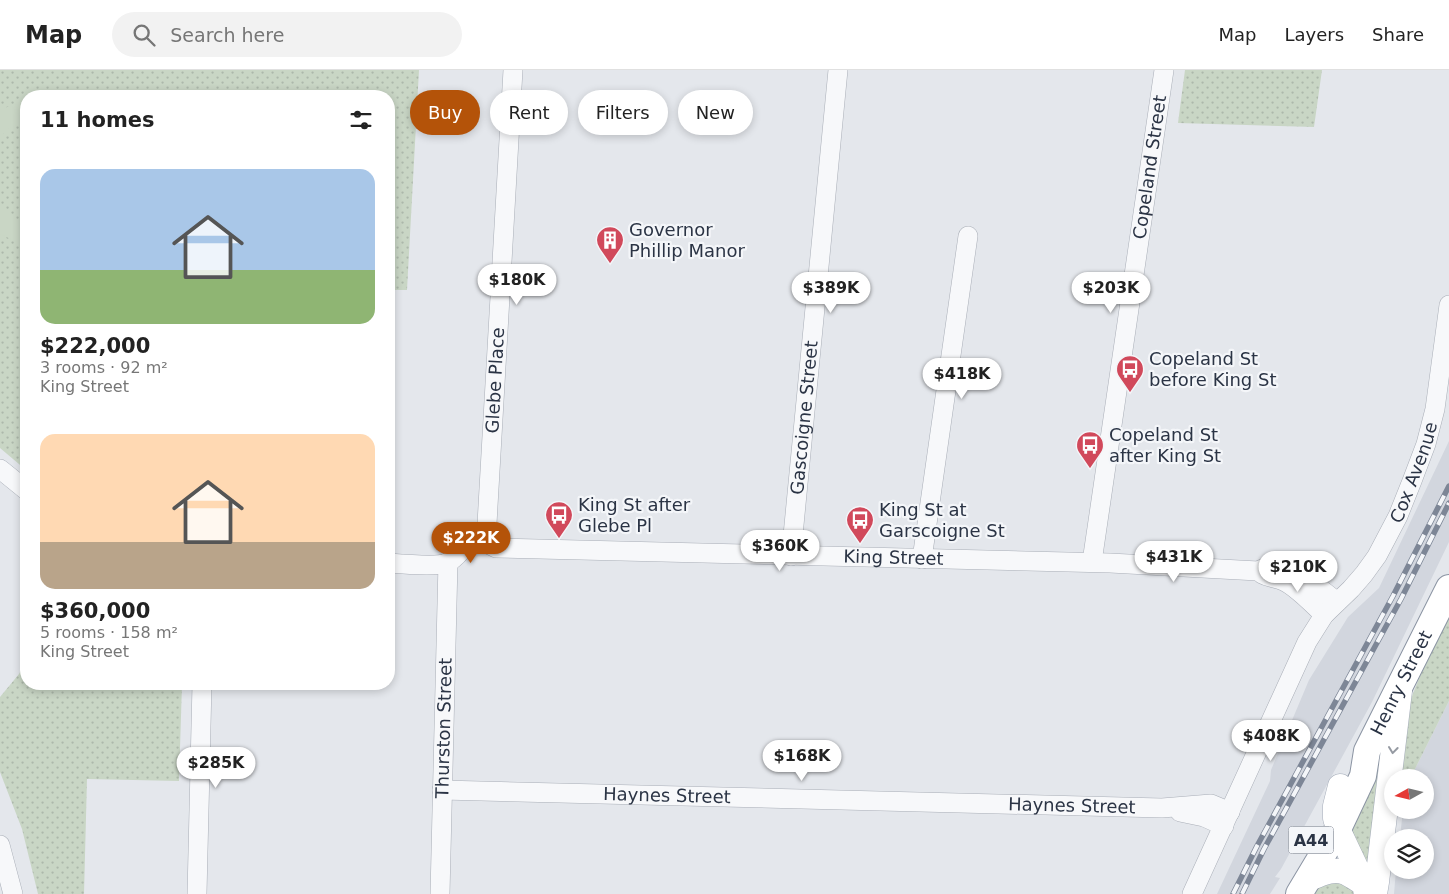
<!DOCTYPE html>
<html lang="en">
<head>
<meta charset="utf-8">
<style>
  :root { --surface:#fff; --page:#f2f2f2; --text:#222; --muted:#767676; --line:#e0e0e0; --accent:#b45309 }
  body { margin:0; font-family:"DejaVu Sans",sans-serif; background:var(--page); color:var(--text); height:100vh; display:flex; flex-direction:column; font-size:19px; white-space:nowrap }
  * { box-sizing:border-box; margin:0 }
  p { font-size:16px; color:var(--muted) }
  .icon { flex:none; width:28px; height:28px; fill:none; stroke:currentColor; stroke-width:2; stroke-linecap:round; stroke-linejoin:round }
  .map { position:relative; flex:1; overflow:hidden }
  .panel { position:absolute; left:20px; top:20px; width:375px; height:600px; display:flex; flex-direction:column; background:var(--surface); border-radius:20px; box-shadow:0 2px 8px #0003 }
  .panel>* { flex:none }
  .guide { position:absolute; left:410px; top:20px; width:475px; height:45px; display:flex; gap:10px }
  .needle { width:32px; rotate:262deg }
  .fabs { position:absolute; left:1384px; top:699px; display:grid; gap:10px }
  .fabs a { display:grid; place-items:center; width:50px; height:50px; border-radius:50%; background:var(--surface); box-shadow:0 2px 8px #0003; font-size:25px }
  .price { position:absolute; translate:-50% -42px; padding:0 11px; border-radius:18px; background:#fff; color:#222; font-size:16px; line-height:32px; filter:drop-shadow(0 1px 2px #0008) }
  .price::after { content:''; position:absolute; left:50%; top:30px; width:15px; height:11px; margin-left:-8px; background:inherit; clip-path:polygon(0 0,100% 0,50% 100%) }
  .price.active { background:var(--accent); color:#fff }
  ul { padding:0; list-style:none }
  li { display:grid; align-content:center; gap:10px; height:265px; padding:0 20px }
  li span { display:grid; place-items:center; height:155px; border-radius:15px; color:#555 }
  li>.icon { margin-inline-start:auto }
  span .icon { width:90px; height:90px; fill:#fffc; stroke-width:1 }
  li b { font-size:21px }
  h2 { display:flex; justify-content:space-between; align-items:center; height:60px; padding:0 20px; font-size:21px }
  .chip { padding:0 18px; border-radius:22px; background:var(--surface); box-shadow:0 2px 8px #0003; font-size:18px; line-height:45px }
  .chip.active { background:var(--accent); color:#fff }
  header { display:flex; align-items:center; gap:30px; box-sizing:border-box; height:70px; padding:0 25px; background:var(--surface); border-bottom:1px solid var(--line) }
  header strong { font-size:24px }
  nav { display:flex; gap:28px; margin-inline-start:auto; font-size:18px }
  .search { width:350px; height:45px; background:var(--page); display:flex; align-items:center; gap:12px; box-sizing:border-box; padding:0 18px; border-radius:28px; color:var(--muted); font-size:19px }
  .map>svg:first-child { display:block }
  .built { fill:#d2d6de }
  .grass { fill:url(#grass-dots) }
  .pitch { fill:#c9d6c5 }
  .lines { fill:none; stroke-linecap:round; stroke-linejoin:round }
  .minor-casing { stroke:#a9aeb7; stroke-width:20 }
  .major-casing { stroke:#a3abb8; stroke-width:25 }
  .highway-casing { stroke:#8b94a3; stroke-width:28 }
  .minor { stroke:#f7f8fa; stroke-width:19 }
  .major { stroke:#fff; stroke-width:24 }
  .highway { stroke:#fff; stroke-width:26 }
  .rail-casing { stroke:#7d8696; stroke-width:5.5 }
  .rail { stroke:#f4f6f9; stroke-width:4; stroke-dasharray:11; stroke-linecap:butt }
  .oneway { stroke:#959aa2 }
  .labels { text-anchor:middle; stroke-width:4.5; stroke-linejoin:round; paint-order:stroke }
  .shield { fill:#f4f6f9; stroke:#676e7b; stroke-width:1 }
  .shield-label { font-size:16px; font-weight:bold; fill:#2b3445 }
  .street-label { font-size:18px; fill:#2b3445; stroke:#f4f6f9 }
  .poi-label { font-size:18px; fill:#2b3445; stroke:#f4f6f9; text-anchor:start }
</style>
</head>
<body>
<header>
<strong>Map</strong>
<div class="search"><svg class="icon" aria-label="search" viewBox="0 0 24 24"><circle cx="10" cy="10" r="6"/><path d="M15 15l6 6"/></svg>Search here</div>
<nav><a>Map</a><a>Layers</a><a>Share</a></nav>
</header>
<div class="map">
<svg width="1449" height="824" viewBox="0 0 1449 824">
  <defs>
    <pattern id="grass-dots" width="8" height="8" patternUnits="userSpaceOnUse" patternTransform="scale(1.25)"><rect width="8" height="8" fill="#c9d6c5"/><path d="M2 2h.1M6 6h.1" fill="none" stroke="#adb8ab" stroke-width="1.8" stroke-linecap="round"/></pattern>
  </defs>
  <rect width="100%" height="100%" fill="#e4e7ec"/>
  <path class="built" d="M1449,371V472L1372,632L1281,799L1275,807L1280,808L1270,824H1217L1270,711L1271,700L1309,610L1348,547L1379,518Z
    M1449,631V824H1394L1396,800H1425V768L1400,767L1403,740H1425V708L1411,707Z"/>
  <path class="grass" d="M0,0H419L407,220H389V26H26V400L0,378Z
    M1185,0H1322L1314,57L1178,53Z
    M1449,546V631L1411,707L1400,708L1401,654L1420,606Z
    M26,590V614H182L179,711L87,709L84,824H38L22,759L0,702V627L19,604Z
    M1383,672L1370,805L1344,756Z
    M1342,809L1357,824H1310L1316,817Z"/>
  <path class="pitch" d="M22,31H26V52L8,59L0,67V40Z
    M0,137L17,151L26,153V174L15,171L0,164Z"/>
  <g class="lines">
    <g class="minor-casing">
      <g id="minor">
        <path d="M0,399L26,420"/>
        <path id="s1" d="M486,471L513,0"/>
        <path id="s2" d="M791,486L838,0"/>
        <path d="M922,489L968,166"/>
        <path id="s3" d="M1092,492L1164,0"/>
        <path id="s4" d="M389,493C401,494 438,497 447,493C465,483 460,471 486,471L488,474L496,478L1110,493L1258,501C1261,500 1265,497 1269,497C1292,494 1321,519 1337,532"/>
        <path d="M1262,504C1269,508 1274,507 1281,510C1293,514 1315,536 1324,545"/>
        <path id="s5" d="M442,720L1162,738L1211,734L1230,742"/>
        <path d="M1180,742L1204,747L1224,756"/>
        <path d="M0,775L13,824"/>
        <path d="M197,824L202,614"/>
        <path id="s6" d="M440,824L448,492"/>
        <path id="s7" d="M1192,824L1307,572L1324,545L1351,519L1364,504L1377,486L1398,446L1412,411L1426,374L1435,339L1449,235"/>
      </g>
    </g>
    <g class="major-casing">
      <path id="major" d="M1340,716L1335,736V748L1338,759L1364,814L1366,824
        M1307,810C1319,805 1333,797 1346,803C1352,806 1358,810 1364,814
        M1375,824L1377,812L1400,621"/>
    </g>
    <g class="highway-casing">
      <g id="highway">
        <path id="s8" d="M1299,824L1338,759L1363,706L1367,681L1449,518"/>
      </g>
    </g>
    <use href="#minor" class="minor"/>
    <use href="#major" class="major"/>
    <use href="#highway" class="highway"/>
    <g class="rail-casing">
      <path id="rail" d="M1233,824L1257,776L1393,526L1449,416
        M1242,824L1264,779L1401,529L1449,433"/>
    </g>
    <use href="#rail" class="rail"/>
  </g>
  <defs><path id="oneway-chevron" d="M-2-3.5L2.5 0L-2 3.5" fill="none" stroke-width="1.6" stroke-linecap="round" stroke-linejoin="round" transform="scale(1.25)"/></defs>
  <use class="oneway" href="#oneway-chevron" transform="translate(1393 680) rotate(97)"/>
  <defs>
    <g id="building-pin" transform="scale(1.4375)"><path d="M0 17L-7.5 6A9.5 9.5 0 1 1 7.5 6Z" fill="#d1495b" stroke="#f4f6f9"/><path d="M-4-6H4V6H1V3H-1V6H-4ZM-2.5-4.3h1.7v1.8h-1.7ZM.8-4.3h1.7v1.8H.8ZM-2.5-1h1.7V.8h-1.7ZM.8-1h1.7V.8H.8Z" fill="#fff"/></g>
    <g id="bus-pin" transform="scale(1.4375)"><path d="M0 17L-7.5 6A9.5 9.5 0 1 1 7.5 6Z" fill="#d1495b" stroke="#f4f6f9"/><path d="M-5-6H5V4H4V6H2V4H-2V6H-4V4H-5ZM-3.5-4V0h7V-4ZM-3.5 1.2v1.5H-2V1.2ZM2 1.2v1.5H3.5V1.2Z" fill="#fff"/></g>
  </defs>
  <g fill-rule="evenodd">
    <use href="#building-pin" x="610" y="170"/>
    <use href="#bus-pin" x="1130" y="299"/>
    <use href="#bus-pin" x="1090" y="375"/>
    <use href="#bus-pin" x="559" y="445"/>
    <use href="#bus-pin" x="860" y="450"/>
  </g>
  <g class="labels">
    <rect class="shield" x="1288.5" y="756.5" width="45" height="27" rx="4"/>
    <g class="shield-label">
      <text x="1311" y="776">A44</text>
    </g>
    <g class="street-label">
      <text dy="6" stroke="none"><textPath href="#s3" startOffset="399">Copeland Street</textPath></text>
      <text dy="6" stroke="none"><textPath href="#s1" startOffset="161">Glebe Place</textPath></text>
      <text dy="6" stroke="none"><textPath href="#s2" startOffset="139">Gascoigne Street</textPath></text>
      <text dy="6" stroke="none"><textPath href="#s7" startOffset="480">Cox Avenue</textPath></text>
      <text dy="6" stroke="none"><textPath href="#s4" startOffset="515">King Street</textPath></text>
      <text dy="6" stroke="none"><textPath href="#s8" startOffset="236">Henry Street</textPath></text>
      <text dy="6" stroke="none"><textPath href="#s6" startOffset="166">Thurston Street</textPath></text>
      <text dy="6" stroke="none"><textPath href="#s5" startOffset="225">Haynes Street</textPath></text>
      <text dy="6" stroke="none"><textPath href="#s5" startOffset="630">Haynes Street</textPath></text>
    </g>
    <g class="poi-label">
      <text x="629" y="166">Governor<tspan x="629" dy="21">Phillip Manor</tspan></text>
      <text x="1149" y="295">Copeland St<tspan x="1149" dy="21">before King St</tspan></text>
      <text x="1109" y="371">Copeland St<tspan x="1109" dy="21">after King St</tspan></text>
      <text x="578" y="441">King St after<tspan x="578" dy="21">Glebe Pl</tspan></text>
      <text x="879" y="446">King St at<tspan x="879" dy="21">Garscoigne St</tspan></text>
    </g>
  </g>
</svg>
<div class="fabs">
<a><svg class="needle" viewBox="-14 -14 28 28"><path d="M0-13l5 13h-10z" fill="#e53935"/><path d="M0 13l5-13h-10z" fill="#767676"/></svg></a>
<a><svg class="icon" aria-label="layers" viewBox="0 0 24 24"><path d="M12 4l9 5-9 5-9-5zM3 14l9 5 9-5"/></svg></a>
</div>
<b class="price" style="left:517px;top:236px">$180K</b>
<b class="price" style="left:831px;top:244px">$389K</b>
<b class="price" style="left:1111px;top:244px">$203K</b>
<b class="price" style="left:962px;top:330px">$418K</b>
<b class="price active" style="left:471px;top:494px">$222K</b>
<b class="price" style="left:780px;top:502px">$360K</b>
<b class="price" style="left:1174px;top:513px">$431K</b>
<b class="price" style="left:1298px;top:523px">$210K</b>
<b class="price" style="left:1271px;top:692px">$408K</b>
<b class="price" style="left:802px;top:712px">$168K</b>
<b class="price" style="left:216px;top:719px">$285K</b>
<div class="guide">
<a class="chip active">Buy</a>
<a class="chip">Rent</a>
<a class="chip">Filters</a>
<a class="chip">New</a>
</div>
<section class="panel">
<h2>11 homes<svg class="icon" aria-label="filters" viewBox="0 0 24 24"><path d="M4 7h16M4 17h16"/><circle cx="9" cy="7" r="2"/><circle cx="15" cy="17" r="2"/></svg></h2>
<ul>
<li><span style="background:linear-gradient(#a9c7e8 65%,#8fb573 0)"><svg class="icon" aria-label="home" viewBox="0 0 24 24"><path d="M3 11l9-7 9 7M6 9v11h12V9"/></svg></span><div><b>$222,000</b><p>3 rooms · 92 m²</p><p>King Street</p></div></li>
<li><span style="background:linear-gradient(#ffd9b3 70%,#b9a48a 0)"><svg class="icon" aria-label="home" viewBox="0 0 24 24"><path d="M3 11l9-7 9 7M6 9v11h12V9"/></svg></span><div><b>$360,000</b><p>5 rooms · 158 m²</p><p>King Street</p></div></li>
</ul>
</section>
</div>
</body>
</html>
